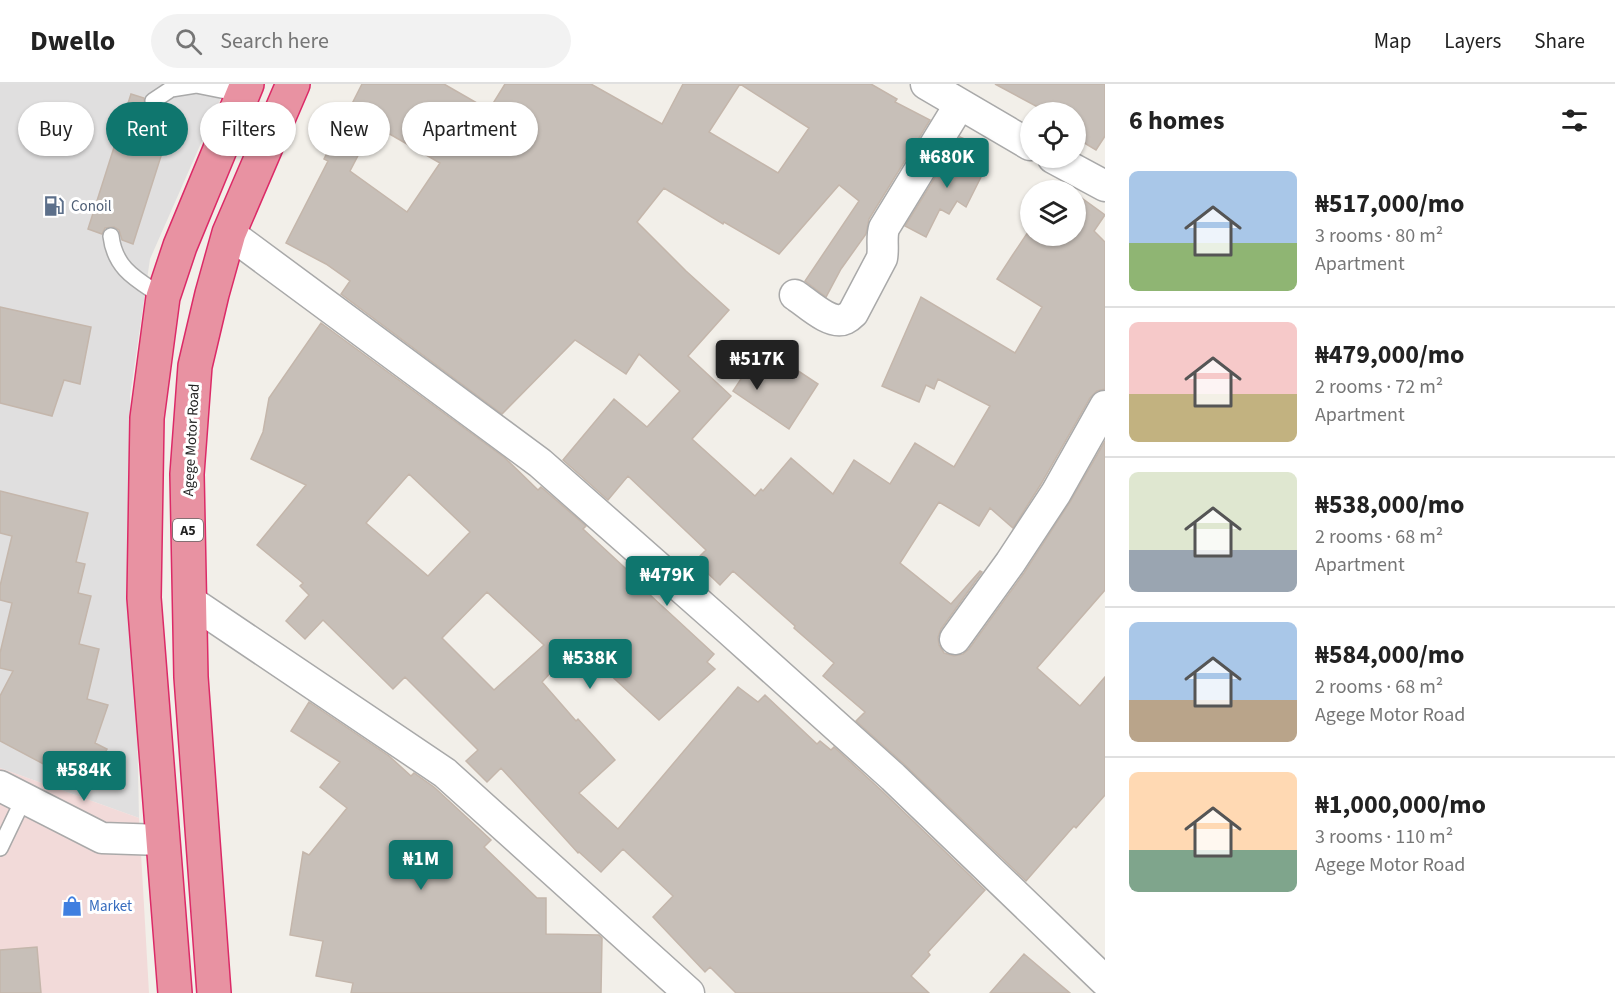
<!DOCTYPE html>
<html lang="en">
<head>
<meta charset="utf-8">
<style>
  :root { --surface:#fff; --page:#f2f2f2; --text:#222; --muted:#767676; --line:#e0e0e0; --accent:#0f766e }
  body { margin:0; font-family:"Source Sans 3",sans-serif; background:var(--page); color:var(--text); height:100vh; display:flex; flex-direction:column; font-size:22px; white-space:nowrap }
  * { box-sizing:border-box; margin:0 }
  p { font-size:20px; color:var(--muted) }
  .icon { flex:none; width:33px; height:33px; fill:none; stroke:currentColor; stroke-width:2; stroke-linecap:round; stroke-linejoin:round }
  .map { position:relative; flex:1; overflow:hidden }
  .drawer { display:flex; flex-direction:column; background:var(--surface); width:510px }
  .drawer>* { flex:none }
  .banner { position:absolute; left:18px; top:18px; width:570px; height:54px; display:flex; gap:12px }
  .fabs { position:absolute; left:1020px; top:18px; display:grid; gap:12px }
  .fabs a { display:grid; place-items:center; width:66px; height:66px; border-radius:50%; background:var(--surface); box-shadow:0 2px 4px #0004; font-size:30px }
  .price { position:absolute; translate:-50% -51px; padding:0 14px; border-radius:6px; background:var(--accent); color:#fff; font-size:20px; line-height:39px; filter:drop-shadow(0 2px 3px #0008) }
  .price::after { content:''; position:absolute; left:50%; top:36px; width:18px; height:14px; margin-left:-9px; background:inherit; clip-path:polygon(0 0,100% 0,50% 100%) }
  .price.on { background:#222; color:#fff }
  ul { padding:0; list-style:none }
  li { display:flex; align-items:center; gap:18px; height:150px; padding:0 24px }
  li+li { border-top:2px solid var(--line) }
  li span { display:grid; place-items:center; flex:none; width:168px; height:120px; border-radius:9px; color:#555 }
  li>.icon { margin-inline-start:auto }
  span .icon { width:72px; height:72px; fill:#fffc; stroke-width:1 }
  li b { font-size:26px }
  h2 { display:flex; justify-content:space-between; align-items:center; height:72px; padding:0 24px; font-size:26px }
  .pill { padding:0 21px; border-radius:27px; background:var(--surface); box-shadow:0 2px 4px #0004; font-size:21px; line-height:54px }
  .pill.on { background:var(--accent); color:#fff }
  header { display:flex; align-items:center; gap:36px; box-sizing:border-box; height:84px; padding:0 30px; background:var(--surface); border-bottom:2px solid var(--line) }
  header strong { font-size:28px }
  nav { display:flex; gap:33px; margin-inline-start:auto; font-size:21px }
  .search { width:420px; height:54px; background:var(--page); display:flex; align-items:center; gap:15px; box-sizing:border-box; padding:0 21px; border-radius:33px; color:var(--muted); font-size:22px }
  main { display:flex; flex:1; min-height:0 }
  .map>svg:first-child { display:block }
  .residential { fill:#e0dfdf }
  .commercial { fill:#f2dad9 }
  .building { fill:#c7bfb8; stroke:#c4b6ab; stroke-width:1.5; fill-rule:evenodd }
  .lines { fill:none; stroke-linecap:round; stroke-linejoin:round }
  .lane-casing { stroke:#a9a9a9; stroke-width:18 }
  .street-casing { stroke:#a9a9a9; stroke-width:33 }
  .highway-casing { stroke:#dc2a67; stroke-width:36 }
  .lane { stroke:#fff; stroke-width:15 }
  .street { stroke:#fff; stroke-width:30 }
  .highway { stroke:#e892a2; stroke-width:33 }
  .labels { text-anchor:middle; stroke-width:6; stroke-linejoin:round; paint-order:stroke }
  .shield { fill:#fff; stroke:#646464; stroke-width:1.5 }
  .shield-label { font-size:14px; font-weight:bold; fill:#222 }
  .service-label { font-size:15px; fill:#4e5e75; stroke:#fff; text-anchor:start }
  .street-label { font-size:15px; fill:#222; stroke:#fff }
  .shop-label { font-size:15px; fill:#366cbe; stroke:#fff; text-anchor:start }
</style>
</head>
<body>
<header>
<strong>Dwello</strong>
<div class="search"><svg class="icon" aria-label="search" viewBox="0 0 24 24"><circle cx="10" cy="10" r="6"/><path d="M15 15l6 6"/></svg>Search here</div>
<nav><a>Map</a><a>Layers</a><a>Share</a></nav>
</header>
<main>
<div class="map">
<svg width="1105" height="909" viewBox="0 0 1105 909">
  <rect width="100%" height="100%" fill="#f2efe9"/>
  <path class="residential" d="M0,0H227L150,175L130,312L139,734L0,684Z"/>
  <path class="commercial" d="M0,684L139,734L149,909H0Z"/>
  <path class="building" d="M362,0H444L489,26L505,0H591L662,40L683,0H740L709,48L778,89L809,44L740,0H871L897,15L895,18L930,36L869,135L866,150L841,185L826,213L805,197L859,117L839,101L779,170L724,138L723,140L664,104L637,138L686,187L729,226L688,272L731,312L692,355L755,412L761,405L763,407L791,374L833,410L854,376L890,400L915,359L954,383L990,322L938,295L934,305L926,301L919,318L882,302L921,213L1015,269L1042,223L997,195L1012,172L1030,145V152H1076V110L1105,131L1094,147L1105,158V305L1097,307L1090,314L1041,400L1013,444L990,424L979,442L939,418L900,479L951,520L980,487L982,488L941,545L938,553L939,561L944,569L954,572L963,570L969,565L1024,489L1070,418L1105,357V506L1037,584L1080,622L1105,593V711L1076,744L1074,742L1026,797L905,681L856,637L865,628L823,592L834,579L794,544L795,542L733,487L720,501L695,477L706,466L628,392L608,416L563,376L614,315L647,343L680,307L639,270L626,290L575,256L502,330L341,210L350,197L326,180L286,159L328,77L324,75ZM374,41L440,79L407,128L350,87Z
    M995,0H1105V52L1096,66L1076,54V28H1047Z
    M131,10L144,14L145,22L149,26L154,27L165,21L176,25L133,160L122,156L119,146L114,143L105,144L102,150L88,145Z
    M960,53L969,57L961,70L986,83L966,123L957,117L949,130L940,125L926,153L905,142Z
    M0,223L91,243L80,300L64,296L52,332L0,319Z
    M321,239L505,374L538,406L541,403L586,442L583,445L637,495L635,497L714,570L707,578L715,585L659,636L577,560L542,598L576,637L578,635L615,676L579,709L618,745L738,603L758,618L765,611L817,660L820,657L831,666L834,663L881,706L985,806L928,868L930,871L911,892L929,909H736L710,883L705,888L653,833L673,812L623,765L601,788L579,768L578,769L501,684L487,698L466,677L478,666L405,593L393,605L323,536L305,555L286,537L309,511L300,502L303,499L257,461L306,401L251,375L263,348L269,314ZM409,390L470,448L428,492L366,439ZM487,508L544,561L494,606L442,554Z
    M762,263L818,300L789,345L733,307Z
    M0,407L88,429L76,478L85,480L78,509L91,512L79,560L99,565L87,615L108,621L95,659L107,665L87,703L0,657V612L13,587L0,584V569L12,519L0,516V502L12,452L0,449Z
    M309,618L389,672L411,692L414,689L434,703L491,756L484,763L537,814H546V850L599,851L602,854L601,909H351L353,899L316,892L323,857L290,851L303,768L309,771L347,724L320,703L340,678L291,647Z
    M37,863L41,909H0V866Z
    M1024,870L1070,909H990Z"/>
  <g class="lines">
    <g class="lane-casing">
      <path id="lane" d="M153,17L171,5L196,1L241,10
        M111,152C115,186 138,196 163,213
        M0,764L24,714"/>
    </g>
    <g class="street-casing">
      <path id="street" d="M926,0L1030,61
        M1053,74L1105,102
        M229,149L540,379L727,544L893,693L1105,897
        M795,211C807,219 831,242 845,235C847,234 852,230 853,229L882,174C884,164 881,154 884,144L960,20
        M190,517L445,689L689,909
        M955,555L1010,479L1056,409L1105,322
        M0,702L102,754L162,756"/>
    </g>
    <g class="highway-casing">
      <path id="highway" d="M175,909L144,514L147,334L163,213L180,162L247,0
        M214,909L191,593L187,390L195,282L212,210L229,149L293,0"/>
    </g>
    <use href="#lane" class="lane"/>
    <use href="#street" class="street"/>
    <use href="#highway" class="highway"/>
  </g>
  <defs>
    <g id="fuel-bare" transform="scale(1.62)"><path d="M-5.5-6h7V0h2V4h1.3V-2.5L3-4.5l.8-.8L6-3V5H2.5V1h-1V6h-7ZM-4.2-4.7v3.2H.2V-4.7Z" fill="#5c6f8a" stroke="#fff" stroke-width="2.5" paint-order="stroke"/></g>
    <g id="shop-bare" transform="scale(1.62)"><path d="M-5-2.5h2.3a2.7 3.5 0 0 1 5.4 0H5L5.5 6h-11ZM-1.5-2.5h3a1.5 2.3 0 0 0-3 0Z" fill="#3f7fe0" stroke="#fff" stroke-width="2.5" paint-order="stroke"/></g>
  </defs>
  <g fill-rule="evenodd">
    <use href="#fuel-bare" x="54" y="122"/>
    <use href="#shop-bare" x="72" y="822"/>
  </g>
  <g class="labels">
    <rect class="shield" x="173" y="435" width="30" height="22" rx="4.5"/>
    <g class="shield-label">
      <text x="188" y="451">A5</text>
    </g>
    <g class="service-label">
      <text x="71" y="127">Conoil</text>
    </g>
    <g class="street-label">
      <text transform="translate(191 356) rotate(-87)" y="5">Agege Motor Road</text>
    </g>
    <g class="shop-label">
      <text x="89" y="827">Market</text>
    </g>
  </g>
</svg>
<div class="fabs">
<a><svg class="icon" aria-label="locate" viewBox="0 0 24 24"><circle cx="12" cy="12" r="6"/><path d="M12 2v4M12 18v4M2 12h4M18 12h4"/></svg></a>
<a><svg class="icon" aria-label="layers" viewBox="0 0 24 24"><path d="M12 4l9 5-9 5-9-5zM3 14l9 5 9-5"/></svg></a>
</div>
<b class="price" style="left:947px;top:105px">₦680K</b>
<b class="price on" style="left:757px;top:307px">₦517K</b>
<b class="price" style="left:667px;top:523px">₦479K</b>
<b class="price" style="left:590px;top:606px">₦538K</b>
<b class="price" style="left:84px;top:718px">₦584K</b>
<b class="price" style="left:421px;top:807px">₦1M</b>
<div class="banner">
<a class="pill">Buy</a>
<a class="pill on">Rent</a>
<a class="pill">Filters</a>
<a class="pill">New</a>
<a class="pill">Apartment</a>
</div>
</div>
<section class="drawer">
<h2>6 homes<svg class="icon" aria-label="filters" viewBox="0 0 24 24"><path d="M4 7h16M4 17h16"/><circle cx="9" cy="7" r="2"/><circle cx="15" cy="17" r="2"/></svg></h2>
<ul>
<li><span style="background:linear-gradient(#a9c7e8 60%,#8fb573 0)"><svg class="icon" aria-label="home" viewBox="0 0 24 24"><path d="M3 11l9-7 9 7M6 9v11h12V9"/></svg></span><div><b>₦517,000/mo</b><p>3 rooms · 80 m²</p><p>Apartment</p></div></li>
<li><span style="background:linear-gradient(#f6c9c9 60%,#c2b280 0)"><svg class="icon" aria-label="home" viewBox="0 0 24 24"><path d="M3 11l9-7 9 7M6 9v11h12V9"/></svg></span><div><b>₦479,000/mo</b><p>2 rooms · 72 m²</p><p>Apartment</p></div></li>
<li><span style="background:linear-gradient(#dfe7d0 65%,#9aa5b1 0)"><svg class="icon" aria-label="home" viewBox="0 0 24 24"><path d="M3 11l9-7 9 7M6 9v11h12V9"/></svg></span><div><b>₦538,000/mo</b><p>2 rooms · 68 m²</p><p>Apartment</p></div></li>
<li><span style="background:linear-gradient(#a9c7e8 65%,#b9a48a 0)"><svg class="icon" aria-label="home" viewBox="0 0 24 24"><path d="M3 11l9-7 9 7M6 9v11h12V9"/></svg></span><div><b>₦584,000/mo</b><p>2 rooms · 68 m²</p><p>Agege Motor Road</p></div></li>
<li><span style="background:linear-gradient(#ffd9b3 65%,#7fa58c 0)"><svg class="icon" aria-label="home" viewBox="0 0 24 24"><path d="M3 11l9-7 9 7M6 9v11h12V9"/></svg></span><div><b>₦1,000,000/mo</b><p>3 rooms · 110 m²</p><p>Agege Motor Road</p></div></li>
</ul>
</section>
</main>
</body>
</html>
